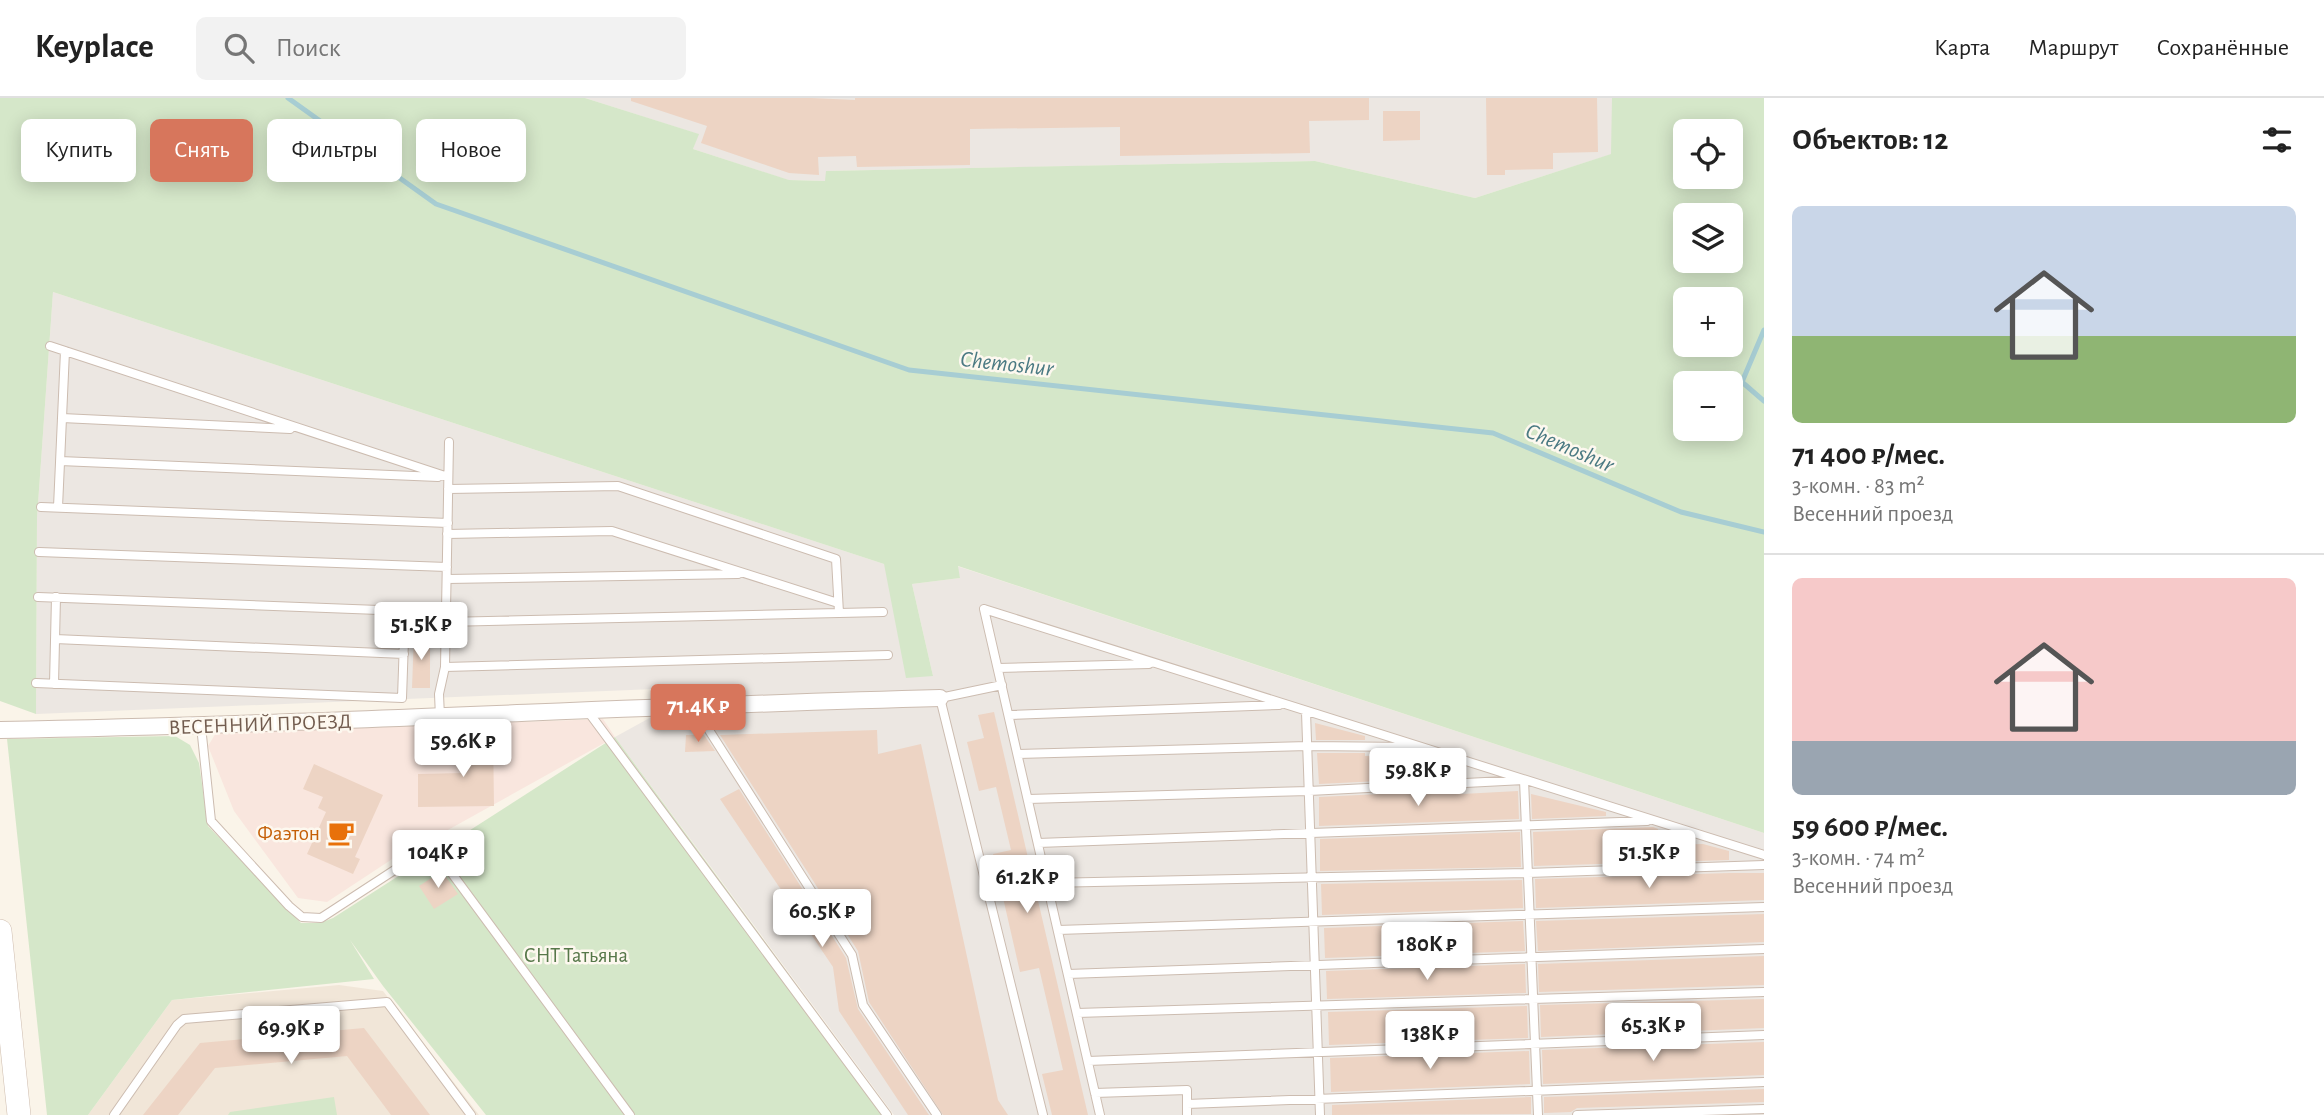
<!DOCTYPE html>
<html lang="ru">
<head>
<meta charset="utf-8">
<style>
  :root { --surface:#fff; --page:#f2f2f2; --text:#222; --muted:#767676; --line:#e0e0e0; --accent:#d7765c }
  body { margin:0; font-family:"Alegreya Sans",sans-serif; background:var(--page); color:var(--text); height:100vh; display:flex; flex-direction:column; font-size:26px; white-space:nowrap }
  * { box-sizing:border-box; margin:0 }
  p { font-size:23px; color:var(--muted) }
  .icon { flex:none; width:38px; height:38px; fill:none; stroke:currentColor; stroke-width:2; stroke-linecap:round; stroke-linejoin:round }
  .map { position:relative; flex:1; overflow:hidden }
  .side { display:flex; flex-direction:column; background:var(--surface); width:560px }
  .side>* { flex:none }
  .banner { position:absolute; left:21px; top:21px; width:665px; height:63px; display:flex; gap:14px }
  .fabs { position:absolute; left:1673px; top:21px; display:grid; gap:14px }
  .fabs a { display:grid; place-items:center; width:70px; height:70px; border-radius:10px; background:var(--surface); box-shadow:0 4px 18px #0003; font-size:35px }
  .price { position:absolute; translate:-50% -60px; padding:0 16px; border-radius:7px; background:#fff; color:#222; font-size:23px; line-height:46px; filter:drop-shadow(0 2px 4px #0008) }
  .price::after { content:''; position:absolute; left:50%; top:42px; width:21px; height:16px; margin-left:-10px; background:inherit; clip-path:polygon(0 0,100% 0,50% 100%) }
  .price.active { background:var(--accent); color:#fff }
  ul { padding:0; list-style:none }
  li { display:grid; align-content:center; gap:14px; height:371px; padding:0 28px }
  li+li { border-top:2px solid var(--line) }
  li span { display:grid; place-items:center; height:217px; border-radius:10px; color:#555 }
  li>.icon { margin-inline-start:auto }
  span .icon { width:126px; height:126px; fill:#fffc; stroke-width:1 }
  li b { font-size:30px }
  h2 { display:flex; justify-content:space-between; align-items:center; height:84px; padding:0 28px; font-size:30px }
  .pill { padding:0 24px; border-radius:10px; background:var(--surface); box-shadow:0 4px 18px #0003; font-size:24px; line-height:63px }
  .pill.active { background:var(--accent); color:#fff }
  header { display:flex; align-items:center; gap:42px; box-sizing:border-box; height:98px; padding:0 35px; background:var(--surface); border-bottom:2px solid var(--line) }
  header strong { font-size:33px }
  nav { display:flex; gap:38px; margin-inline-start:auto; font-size:24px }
  .search { width:490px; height:63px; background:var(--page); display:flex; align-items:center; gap:18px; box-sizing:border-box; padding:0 24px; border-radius:10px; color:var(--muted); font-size:26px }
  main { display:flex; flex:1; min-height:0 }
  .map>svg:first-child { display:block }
  .residential { fill:#f1e6d8 }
  .commercial { fill:#f9e6de }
  .industrial { fill:#ece7e2 }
  .green { fill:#d5e7c9; fill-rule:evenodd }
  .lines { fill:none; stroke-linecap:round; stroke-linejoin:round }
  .stream { stroke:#a7cdd3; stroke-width:5 }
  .building { fill:#edd4c4 }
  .service-casing { stroke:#ccbcb0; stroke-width:10 }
  .minor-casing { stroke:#ccbcb0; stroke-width:18 }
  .secondary-casing { stroke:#cebcae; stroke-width:24 }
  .service { stroke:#fff; stroke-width:8 }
  .minor { stroke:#fff; stroke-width:16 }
  .secondary { stroke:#fff; stroke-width:23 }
  .labels { text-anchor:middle; stroke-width:5; stroke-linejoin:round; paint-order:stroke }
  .street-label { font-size:21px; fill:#725c4f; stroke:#fdf8ef }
  .food-label { font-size:21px; fill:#c56008; stroke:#fdf8ef; text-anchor:end }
  .park-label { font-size:21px; fill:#567749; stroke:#fdf8ef }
  .water-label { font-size:23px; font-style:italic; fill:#4b7a83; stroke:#fdf8ef }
</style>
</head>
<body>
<header>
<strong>Keyplace</strong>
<div class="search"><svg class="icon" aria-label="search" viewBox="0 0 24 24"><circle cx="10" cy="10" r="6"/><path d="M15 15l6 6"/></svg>Поиск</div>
<nav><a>Карта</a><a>Маршрут</a><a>Сохранённые</a></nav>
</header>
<main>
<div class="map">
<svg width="1764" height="1017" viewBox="0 0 1764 1017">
  <rect width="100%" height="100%" fill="#faf4e9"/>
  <path class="residential" d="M339,887L383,893L479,1017H88L172,902Z"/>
  <path class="commercial" d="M603,621L615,639L428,743L415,738L409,750L327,804L298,800L234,713L208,648L216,635Z"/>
  <path class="industrial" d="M585,0H1612V56L1475,100L1315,63L827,73L826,83L788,82L693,51L698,36Z
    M53,194L884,466L933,578L912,486L960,480L957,468L1764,735V1017H894L615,639L655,617V591L36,616L37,420Z"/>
  <path class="green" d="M0,0H585L699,36L693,51L789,82L825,83L826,73L1315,63L1475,100L1611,56L1612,0H1764V735L958,468L960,480L912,486L933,578L906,580L884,466L53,194L37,420L36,616L0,603ZM1685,33H1731V79H1685ZM1685,117H1731V163H1685ZM1685,201H1731V247H1685ZM1685,285H1731V331H1685Z
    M175,638L190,647L199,665L208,728L301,825H320L333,820L615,639L892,1017H486L383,888L350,842L374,881L172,902L88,1017H47L7,641Z
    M334,999L337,1017H228L230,1014Z"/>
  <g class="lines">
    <path class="stream" d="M288,0L436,106L909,272L1493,335L1681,414L1764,434
      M1764,232L1742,284L1764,303"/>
  </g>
  <path class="building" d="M631,0H811L855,2V0H1369V22L1309,23L1310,55L1120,58V29L970,31V67L857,69L856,58L818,59L819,77L789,75L701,45L707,28L631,3Z
    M1486,0H1597L1598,54L1553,55V71L1505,72V77H1487Z
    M1383,13H1420V42L1383,43Z
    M414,536H430V590H412Z
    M994,614L1088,1017H1052L1042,976L1063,972L1039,870L1020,874L993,756L1011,752L996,689L979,693L967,644L984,640L978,617Z
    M1315,625L1365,638V642H1316Z
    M877,632L878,656L921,646L998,1002L1008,1017H943L869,904L858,853L720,637Z
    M493,636L494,708L418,709V676L464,675L463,637Z
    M686,637H704L715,653L685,654Z
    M1317,655H1365V658L1422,656L1450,669H1459L1460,679L1319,686Z
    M314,666L383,697L355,759L360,761L353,776L307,756L326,714L318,710L323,699L303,691Z
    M739,691L846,860L858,911L929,1017H908L839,913L833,869L720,701Z
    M1461,692L1462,696L1518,693L1519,721L1319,728V699Z
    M1531,696L1606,714V718L1532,721Z
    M1653,729L1658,731L1659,747L1703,746L1729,753V762L1534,768L1533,734Z
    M1520,734L1521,769L1320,773V741Z
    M442,773L458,796L434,811L419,788Z
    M1730,775H1764V802L1536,810L1535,781Z
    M1522,782L1523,810L1322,817L1321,786Z
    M1764,816V844L1538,853L1536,823Z
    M1523,823L1525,853L1325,860L1324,830Z
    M1764,858V887L1539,894L1538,866Z
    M1525,866L1526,895L1327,901L1326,873Z
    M1764,901V930L1541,939L1540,907Z
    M1527,908L1528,940L1329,947L1328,914Z
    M364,930L430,1017H391L347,958L215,970L178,1017H143L200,945Z
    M1764,944V977L1543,986L1542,952Z
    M1529,953L1530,986L1331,994L1330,960Z
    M1764,991V1004L1577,1010L1571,1014L1544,1015V999Z
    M1531,999V1016L1332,1017V1007Z"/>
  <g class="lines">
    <g class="service-casing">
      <path id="service" d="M50,248L448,379
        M62,320L290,331
        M60,363L438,379
        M448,391L618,388L836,461L839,515
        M41,409L448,425
        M58,409L65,253
        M447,436L612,433L838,505
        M39,454L447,469
        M447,481L738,476
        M984,511L1764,757
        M984,511L1100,1017
        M404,523L445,524L883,514
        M55,541L404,556
        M445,569L888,557
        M998,570L1149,566
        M36,585L402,600L405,513L38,499
        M54,586L56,499
        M1002,587L940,600L1043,1017
        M693,607L852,857L863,907L937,1017
        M587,612L887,1017
        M1306,614L1320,1017
        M1009,617L1279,607
        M440,619L439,596L445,569L449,344
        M201,628L211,723L289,808L302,819L321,820L416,758L433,755L442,762L630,1017
        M1018,656L1308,648L1410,649
        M1028,701L1309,693L1524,682L1538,1017
        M1038,745L1647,723
        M1047,785L1528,775L1764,767
        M1058,832L1764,809
        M1068,876L1764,851
        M1077,915L1764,894
        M1088,963L1764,937
        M1095,995L1187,992V1017
        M1187,1006L1764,984
        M114,1017L177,927L184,921L387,904L471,1017
        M1577,1017L1764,1011"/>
    </g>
    <g class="minor-casing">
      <path id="minor" d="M0,632C314,627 626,608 940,600"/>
    </g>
    <g class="secondary-casing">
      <path id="secondary" d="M0,833L19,1017"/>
    </g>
    <use href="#service" class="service"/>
    <use href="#minor" class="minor"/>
    <use href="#secondary" class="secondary"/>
  </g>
  <defs>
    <g id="cafe-bare" transform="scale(2.1)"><path d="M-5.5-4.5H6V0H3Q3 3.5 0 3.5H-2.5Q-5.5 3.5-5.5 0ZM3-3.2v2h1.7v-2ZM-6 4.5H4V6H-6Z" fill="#e8710a" stroke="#fdf8ef" stroke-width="2.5" paint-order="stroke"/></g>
  </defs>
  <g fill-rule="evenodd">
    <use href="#cafe-bare" x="341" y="735"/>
  </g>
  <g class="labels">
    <g class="street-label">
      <text transform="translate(260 626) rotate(-2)" y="7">ВЕСЕННИЙ ПРОЕЗД</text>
    </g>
    <g class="food-label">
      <text x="320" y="742">Фаэтон</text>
    </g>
    <g class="park-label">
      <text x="576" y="864">СНТ Татьяна</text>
    </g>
    <g class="water-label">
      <text transform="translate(1007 265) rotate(6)" y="8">Chemoshur</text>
      <text transform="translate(1570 349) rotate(23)" y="8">Chemoshur</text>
    </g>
  </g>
</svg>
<div class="fabs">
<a><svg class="icon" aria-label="locate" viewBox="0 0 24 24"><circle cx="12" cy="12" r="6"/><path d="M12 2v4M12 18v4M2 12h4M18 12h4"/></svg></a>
<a><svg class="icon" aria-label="layers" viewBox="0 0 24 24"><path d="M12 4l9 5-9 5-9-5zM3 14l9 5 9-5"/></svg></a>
<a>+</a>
<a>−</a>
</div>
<b class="price" style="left:421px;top:564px">51.5K ₽</b>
<b class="price active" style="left:698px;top:646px">71.4K ₽</b>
<b class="price" style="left:463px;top:681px">59.6K ₽</b>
<b class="price" style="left:1418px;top:710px">59.8K ₽</b>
<b class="price" style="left:438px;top:792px">104K ₽</b>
<b class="price" style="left:1649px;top:792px">51.5K ₽</b>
<b class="price" style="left:1027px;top:817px">61.2K ₽</b>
<b class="price" style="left:822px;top:851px">60.5K ₽</b>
<b class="price" style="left:1427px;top:884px">180K ₽</b>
<b class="price" style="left:1653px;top:965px">65.3K ₽</b>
<b class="price" style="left:291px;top:968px">69.9K ₽</b>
<b class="price" style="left:1430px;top:973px">138K ₽</b>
<div class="banner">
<a class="pill">Купить</a>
<a class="pill active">Снять</a>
<a class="pill">Фильтры</a>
<a class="pill">Новое</a>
</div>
</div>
<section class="side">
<h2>Объектов: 12<svg class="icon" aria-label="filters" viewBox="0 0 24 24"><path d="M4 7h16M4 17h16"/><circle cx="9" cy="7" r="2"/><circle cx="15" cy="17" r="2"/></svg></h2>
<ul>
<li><span style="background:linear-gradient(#c9d6e8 60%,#8fb573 0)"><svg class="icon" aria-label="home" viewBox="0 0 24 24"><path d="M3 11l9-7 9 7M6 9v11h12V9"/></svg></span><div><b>71 400 ₽/мес.</b><p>3-комн. · 83 m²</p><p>Весенний проезд</p></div></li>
<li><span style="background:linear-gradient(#f6c9c9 75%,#9aa5b1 0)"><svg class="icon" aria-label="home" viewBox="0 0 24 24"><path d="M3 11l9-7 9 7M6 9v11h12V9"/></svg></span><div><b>59 600 ₽/мес.</b><p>3-комн. · 74 m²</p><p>Весенний проезд</p></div></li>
</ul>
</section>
</main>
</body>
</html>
